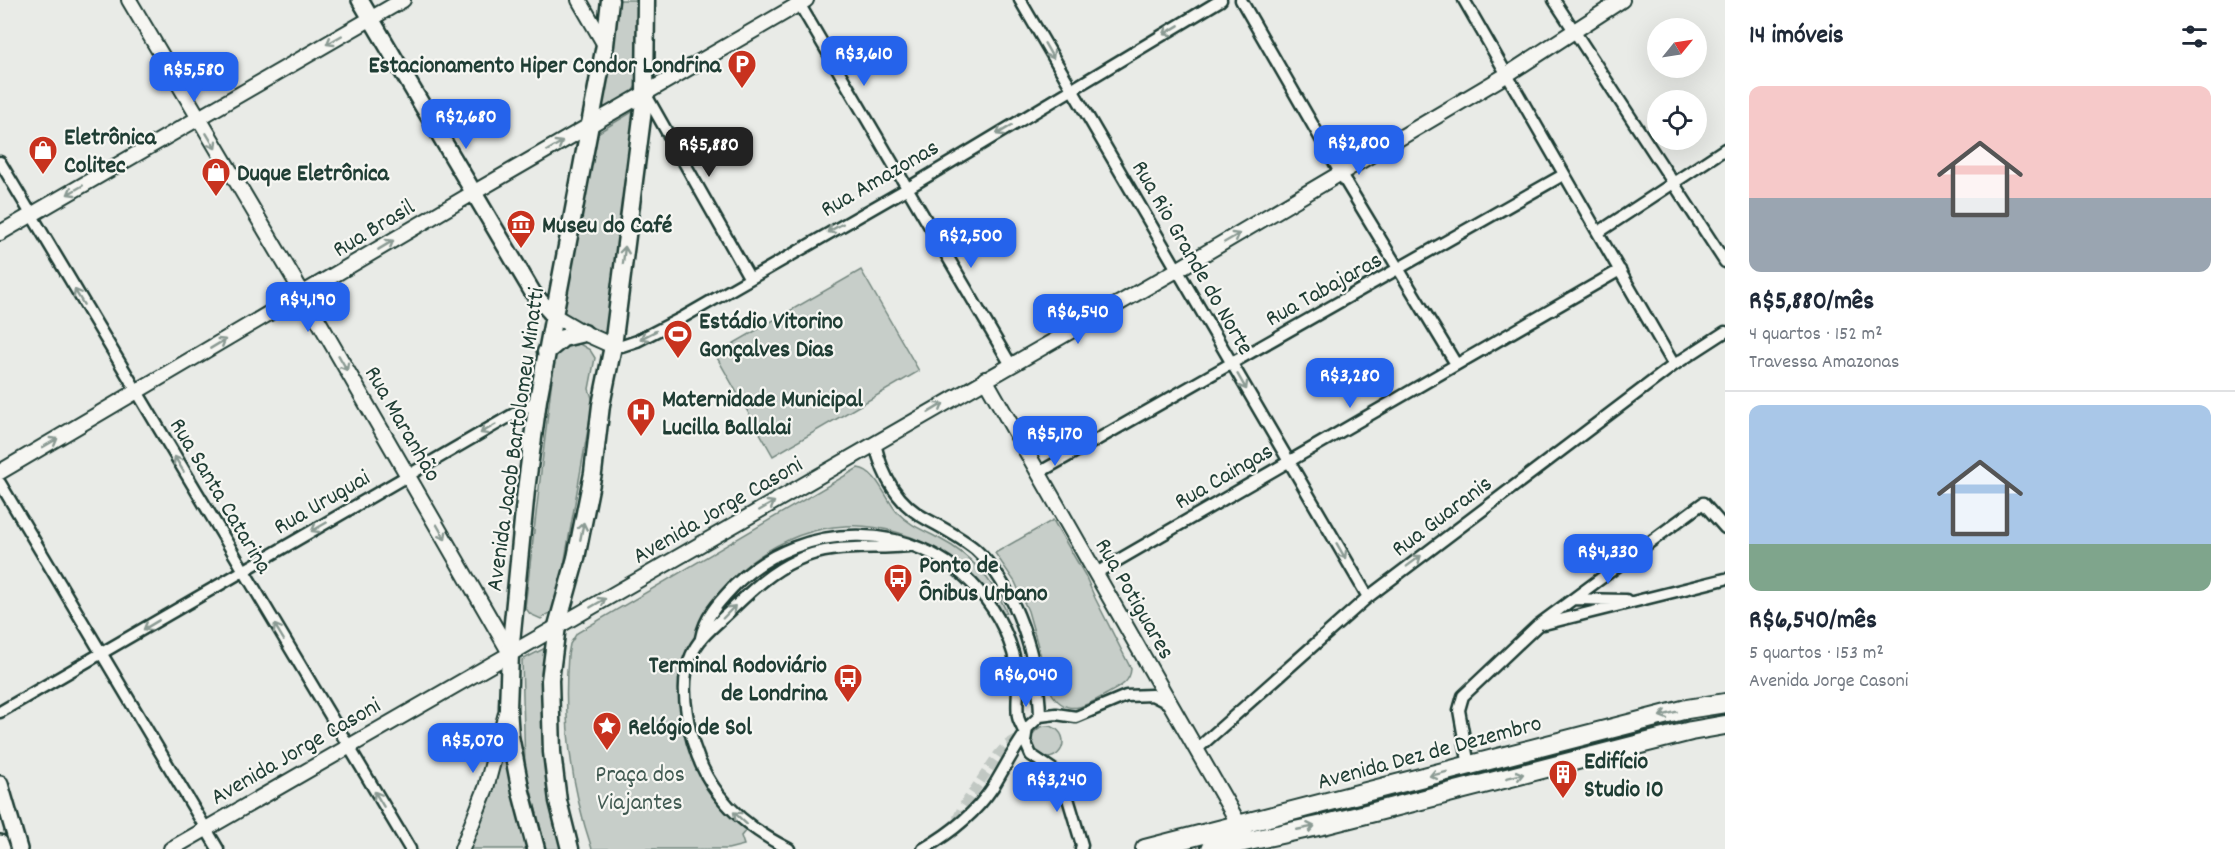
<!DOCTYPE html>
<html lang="pt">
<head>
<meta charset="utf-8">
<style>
  :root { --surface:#fff; --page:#f6f6f7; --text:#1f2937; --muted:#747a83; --line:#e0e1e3; --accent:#2563eb }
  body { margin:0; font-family:Dekko,sans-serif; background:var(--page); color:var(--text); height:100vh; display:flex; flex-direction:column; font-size:22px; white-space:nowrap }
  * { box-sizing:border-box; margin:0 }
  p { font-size:20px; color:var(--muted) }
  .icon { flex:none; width:33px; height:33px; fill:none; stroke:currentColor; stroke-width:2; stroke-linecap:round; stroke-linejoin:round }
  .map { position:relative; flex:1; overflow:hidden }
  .panel { display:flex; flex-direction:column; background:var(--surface); width:510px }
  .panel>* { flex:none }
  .needle { width:39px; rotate:60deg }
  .fabs { position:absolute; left:1647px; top:18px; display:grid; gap:12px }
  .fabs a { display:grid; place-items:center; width:60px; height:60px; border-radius:50%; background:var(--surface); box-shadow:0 6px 24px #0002; font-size:30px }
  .price { position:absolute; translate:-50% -51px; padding:0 14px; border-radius:12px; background:var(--accent); color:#fff; font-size:20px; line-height:39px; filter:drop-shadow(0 2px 3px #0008) }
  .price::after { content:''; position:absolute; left:50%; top:36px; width:18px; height:14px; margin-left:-9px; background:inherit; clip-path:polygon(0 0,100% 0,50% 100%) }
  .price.selected { background:#222; color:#fff }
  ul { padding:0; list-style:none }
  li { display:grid; align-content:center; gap:12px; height:318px; padding:0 24px }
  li+li { border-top:2px solid var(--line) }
  li span { display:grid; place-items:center; height:186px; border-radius:12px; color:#555 }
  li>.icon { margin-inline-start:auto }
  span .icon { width:108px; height:108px; fill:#fffc; stroke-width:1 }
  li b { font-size:26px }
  h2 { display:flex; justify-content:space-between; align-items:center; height:72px; padding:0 24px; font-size:26px }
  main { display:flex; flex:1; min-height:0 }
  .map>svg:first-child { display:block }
  .green { fill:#c7cec9; stroke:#73867e; stroke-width:1.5 }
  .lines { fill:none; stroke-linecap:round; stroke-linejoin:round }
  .minor-tunnel { stroke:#c1c8c3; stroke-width:10; stroke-dasharray:10 5; stroke-linecap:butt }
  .minor-casing { stroke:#1f3d34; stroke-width:15 }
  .tertiary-casing { stroke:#1f3d34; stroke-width:18 }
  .secondary-casing { stroke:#1f3d34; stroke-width:20 }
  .primary-casing { stroke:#1f3d34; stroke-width:21 }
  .trunk-casing { stroke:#1f3d34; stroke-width:22 }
  .minor { stroke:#f6f6f2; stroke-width:10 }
  .tertiary { stroke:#f6f6f2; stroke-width:14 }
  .secondary { stroke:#f6f6f2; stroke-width:15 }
  .primary { stroke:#f6f6f2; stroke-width:16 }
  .trunk { stroke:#f6f6f2; stroke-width:18 }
  .oneway { stroke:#8a9a93 }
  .labels { text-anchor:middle; stroke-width:4.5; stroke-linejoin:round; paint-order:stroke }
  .poi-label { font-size:24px; font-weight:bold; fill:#1f3d34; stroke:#f6f6f2; text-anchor:start }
  .street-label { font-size:24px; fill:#1f3d34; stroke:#f6f6f2 }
  .park-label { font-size:24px; fill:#415a52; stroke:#f6f6f2 }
</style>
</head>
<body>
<main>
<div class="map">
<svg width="1725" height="849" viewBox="0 0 1725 849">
  <rect width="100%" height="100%" fill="#e9ebe7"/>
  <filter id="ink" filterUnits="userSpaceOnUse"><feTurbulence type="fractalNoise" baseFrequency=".0167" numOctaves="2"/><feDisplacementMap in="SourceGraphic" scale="12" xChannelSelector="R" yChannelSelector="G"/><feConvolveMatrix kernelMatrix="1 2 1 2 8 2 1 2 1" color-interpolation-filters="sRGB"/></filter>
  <g filter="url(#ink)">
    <path class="green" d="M614,0H637L636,86L630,95L608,108L601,105Z
      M637,109L607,338L562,313L594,135Z
      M861,270L919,371L773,456L715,354Z
      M578,343L590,350L595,358L589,389L593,401L558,599L551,612L541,619L530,614L525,607L555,353L560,346Z
      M858,468C877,470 886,500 897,512C909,525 925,531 940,539C971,555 993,580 1007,613L1003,614C988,589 967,568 943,553C878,514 812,517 751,562C727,581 712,601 699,630C696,636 692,644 691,651C689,659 689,669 689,678C688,691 683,717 687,728C691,742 701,756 708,769C719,791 728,812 746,830L741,836L744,845L728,849H592C571,787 563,720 568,655L570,644L577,633Z
      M1053,520L1085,575L1095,598L1131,669C1130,684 1117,688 1105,695C1086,706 1066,718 1051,692L1028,611L1015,582L995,553Z
      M547,647L542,735L556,830L562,849H546L525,768L522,660Z
      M1031 742a16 16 0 1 1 32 0a16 16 0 1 1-32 0Z
      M504,753L531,849H467L488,805Z"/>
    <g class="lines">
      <path class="minor-tunnel" d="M951,833L963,807L998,755L1007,745L1025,734"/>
      <g class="minor-casing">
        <path id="minor" d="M797,0L1011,365
          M1020,0L1368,597
          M1241,0L1341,174L1456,364
          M1464,0L1674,365
          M1554,0L1725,262
          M646,95L749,277
          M0,162L410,849
          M1599,232L1725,149
          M613,346H622L637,341L680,319L908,188L1221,0
          M875,444C883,477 897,504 928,520C945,529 960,537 975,549C1016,586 1039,662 1040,716
          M1040,472L1563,175
          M0,483L218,849
          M1096,573L1620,270
          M1574,599L1626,600
          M1544,624L1725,579
          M701,638C705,616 720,601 735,585C802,519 916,518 978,590C999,613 1014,645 1018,676C1019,689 1016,704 1018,717C1019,722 1023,728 1025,734C1013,751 1004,769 993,787C975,814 951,833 923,849
          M0,712L538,400
          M1196,750L1368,597L1674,365L1725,332
          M1469,766L1459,710L1463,696L1538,625L1703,503L1725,528
          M789,849C730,820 696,779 687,714C684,696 683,674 691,656C698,639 712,628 726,615C748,594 768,573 797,560C832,543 871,550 909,546
          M1081,849L1082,845L1061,775L1031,755L1025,741L1027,728L1040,716L1056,714L1076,717L1126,696L1152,695L1170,704"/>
      </g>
      <g class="tertiary-casing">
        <path id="tertiary" d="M129,0L303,294L510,653
          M579,0L605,45
          M0,233L403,0
          M553,315L584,333L613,346
          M985,379L1244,833
          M0,472L473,193L806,0
          M171,849L1177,270L1508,74L1622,0
          M462,849L486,788L506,713"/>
      </g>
      <g class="secondary-casing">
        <path id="secondary" d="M360,0L533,293L553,315
          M0,784L19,849
          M0,843L2,849"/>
      </g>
      <g class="primary-casing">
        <path id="primary" d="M546,352L563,338L584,333
          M536,849L521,792L510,736L508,708L510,653L526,490L538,400L605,45L610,0
          M570,849L558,801L552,752L550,680L557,626L576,558L593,473L601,405L613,346L645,94L646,0"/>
      </g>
      <g class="trunk-casing">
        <path id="trunk" d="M1145,849L1687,709L1725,703
          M1211,849L1323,825L1691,731L1725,725"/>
      </g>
      <use href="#minor" class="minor"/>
      <use href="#tertiary" class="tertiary"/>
      <use href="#secondary" class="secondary"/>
      <use href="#primary" class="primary"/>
      <use href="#trunk" class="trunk"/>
    </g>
    <defs><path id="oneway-shaft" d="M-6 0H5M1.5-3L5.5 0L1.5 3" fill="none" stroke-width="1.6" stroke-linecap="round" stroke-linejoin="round" transform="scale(1.5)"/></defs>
    <g class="oneway">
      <use href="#oneway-shaft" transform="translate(1171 30) rotate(149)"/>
      <use href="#oneway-shaft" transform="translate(334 40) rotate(150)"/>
      <use href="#oneway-shaft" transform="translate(1049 51) rotate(60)"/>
      <use href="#oneway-shaft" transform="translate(1004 130) rotate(149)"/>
      <use href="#oneway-shaft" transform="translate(211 141) rotate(59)"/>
      <use href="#oneway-shaft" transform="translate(555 146) rotate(-30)"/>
      <use href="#oneway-shaft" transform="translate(75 190) rotate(150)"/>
      <use href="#oneway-shaft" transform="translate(835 228) rotate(151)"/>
      <use href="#oneway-shaft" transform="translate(1232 238) rotate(-30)"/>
      <use href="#oneway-shaft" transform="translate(386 245) rotate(-31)"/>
      <use href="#oneway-shaft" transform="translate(624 255) rotate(-83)"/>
      <use href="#oneway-shaft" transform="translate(79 297) rotate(-121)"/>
      <use href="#oneway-shaft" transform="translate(648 335) rotate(153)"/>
      <use href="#oneway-shaft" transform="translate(218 344) rotate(-31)"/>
      <use href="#oneway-shaft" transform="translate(343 363) rotate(60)"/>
      <use href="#oneway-shaft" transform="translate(1242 382) rotate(60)"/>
      <use href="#oneway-shaft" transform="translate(936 408) rotate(-31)"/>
      <use href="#oneway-shaft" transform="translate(488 429) rotate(150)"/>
      <use href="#oneway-shaft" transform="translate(50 443) rotate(-30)"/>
      <use href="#oneway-shaft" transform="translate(179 464) rotate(-121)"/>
      <use href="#oneway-shaft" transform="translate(767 506) rotate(-30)"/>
      <use href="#oneway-shaft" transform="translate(319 527) rotate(150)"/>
      <use href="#oneway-shaft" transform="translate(582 531) rotate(-79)"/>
      <use href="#oneway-shaft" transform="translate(441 532) rotate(60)"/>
      <use href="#oneway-shaft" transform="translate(1341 551) rotate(60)"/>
      <use href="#oneway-shaft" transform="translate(1414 561) rotate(-37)"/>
      <use href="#oneway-shaft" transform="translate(598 603) rotate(-30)"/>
      <use href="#oneway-shaft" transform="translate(729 612) rotate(-46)"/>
      <use href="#oneway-shaft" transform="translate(151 625) rotate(149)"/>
      <use href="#oneway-shaft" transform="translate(279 632) rotate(-121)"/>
      <use href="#oneway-shaft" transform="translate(1668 714) rotate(165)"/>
      <use href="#oneway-shaft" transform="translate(1438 774) rotate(166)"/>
      <use href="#oneway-shaft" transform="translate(1515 776) rotate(-14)"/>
      <use href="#oneway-shaft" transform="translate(379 799) rotate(-121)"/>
      <use href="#oneway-shaft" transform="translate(740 818) rotate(-137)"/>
      <use href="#oneway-shaft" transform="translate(1306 828) rotate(-11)"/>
    </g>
  </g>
  <defs>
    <g id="parking-pin" transform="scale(1.5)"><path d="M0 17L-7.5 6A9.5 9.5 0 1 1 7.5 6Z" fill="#c8321e" stroke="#f6f6f2"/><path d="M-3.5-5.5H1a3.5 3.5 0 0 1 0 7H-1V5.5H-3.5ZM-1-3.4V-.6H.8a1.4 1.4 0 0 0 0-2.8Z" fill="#fff"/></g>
    <g id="shop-pin" transform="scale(1.5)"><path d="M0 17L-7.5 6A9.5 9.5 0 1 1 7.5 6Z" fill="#c8321e" stroke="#f6f6f2"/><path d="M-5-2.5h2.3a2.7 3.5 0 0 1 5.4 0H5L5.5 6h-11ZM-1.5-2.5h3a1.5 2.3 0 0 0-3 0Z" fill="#fff"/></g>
    <g id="museum-pin" transform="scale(1.5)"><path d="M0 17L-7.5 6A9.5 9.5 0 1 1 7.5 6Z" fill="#c8321e" stroke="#f6f6f2"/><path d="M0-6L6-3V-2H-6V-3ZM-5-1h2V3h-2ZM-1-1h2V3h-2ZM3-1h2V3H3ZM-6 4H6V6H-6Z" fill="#fff"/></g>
    <g id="stadium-pin" transform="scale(1.5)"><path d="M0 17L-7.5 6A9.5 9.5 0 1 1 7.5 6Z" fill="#c8321e" stroke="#f6f6f2"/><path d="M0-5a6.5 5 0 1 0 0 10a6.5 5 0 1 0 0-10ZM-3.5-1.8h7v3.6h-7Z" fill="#fff"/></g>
    <g id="hospital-pin" transform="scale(1.5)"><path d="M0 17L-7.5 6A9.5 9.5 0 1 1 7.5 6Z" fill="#c8321e" stroke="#f6f6f2"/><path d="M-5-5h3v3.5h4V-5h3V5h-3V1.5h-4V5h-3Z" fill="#fff"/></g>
    <g id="bus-pin" transform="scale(1.5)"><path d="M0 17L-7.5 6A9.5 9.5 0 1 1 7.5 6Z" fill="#c8321e" stroke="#f6f6f2"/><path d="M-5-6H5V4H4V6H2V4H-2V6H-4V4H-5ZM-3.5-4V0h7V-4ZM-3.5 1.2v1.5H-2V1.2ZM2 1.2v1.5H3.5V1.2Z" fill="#fff"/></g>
    <g id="sight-pin" transform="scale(1.5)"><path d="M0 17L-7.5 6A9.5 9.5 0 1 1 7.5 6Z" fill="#c8321e" stroke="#f6f6f2"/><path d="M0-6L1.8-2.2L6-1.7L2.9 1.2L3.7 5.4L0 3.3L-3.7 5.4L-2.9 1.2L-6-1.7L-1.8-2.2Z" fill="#fff"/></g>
    <g id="building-pin" transform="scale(1.5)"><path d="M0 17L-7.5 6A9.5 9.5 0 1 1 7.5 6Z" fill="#c8321e" stroke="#f6f6f2"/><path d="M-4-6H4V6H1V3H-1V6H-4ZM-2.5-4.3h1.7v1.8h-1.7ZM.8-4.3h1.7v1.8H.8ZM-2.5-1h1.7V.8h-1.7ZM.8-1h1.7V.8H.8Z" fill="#fff"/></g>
  </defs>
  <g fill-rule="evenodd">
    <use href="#parking-pin" x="742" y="64"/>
    <use href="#shop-pin" x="43" y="150"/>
    <use href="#shop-pin" x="216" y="172"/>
    <use href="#museum-pin" x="521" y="224"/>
    <use href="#stadium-pin" x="678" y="334"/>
    <use href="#hospital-pin" x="641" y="412"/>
    <use href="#bus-pin" x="898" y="578"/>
    <use href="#bus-pin" x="848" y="678"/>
    <use href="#sight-pin" x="607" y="726"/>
    <use href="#building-pin" x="1563" y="774"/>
  </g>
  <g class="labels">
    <g class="poi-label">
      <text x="721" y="72" text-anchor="end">Estacionamento Hiper Condor Londrina</text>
      <text x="64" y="144">Eletrônica<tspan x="64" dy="28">Colitec</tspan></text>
      <text x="237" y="180">Duque Eletrônica</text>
      <text x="542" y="232">Museu do Café</text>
      <text x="699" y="328">Estádio Vitorino<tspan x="699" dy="28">Gonçalves Dias</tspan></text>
      <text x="662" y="406">Maternidade Municipal<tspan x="662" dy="28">Lucilla Ballalai</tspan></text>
      <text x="919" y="572">Ponto de<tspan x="919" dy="28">Ônibus Urbano</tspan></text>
      <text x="827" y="672" text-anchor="end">Terminal Rodoviário<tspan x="827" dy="28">de Londrina</tspan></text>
      <text x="628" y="734">Relógio de Sol</text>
      <text x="1584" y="768">Edifício<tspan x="1584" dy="28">Studio 10</tspan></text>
    </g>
    <g class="street-label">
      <text transform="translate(879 177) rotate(-30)" y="8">Rua Amazonas</text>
      <text transform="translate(373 227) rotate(-31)" y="8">Rua Brasil</text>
      <text transform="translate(1194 257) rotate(60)" y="8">Rua Rio Grande do Norte</text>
      <text transform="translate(1323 288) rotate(-29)" y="8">Rua Tabajaras</text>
      <text transform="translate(404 423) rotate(60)" y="8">Rua Maranhão</text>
      <text transform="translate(514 439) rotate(-82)" y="8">Avenida Jacob Bartolomeu Minatti</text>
      <text transform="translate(1223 475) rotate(-30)" y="8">Rua Caingas</text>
      <text transform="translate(222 495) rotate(59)" y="8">Rua Santa Catarina</text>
      <text transform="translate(321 501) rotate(-30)" y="8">Rua Uruguai</text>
      <text transform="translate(717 509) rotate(-30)" y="8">Avenida Jorge Casoni</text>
      <text transform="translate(1441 515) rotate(-37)" y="8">Rua Guaranis</text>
      <text transform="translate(1136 598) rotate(60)" y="8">Rua Potiguares</text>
      <text transform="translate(295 750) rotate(-30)" y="8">Avenida Jorge Casoni</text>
      <text transform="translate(1429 751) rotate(-15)" y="8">Avenida Dez de Dezembro</text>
    </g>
    <g class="park-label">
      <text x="640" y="781">Praça dos<tspan x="640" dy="28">Viajantes</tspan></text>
    </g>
  </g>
</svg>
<div class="fabs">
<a><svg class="needle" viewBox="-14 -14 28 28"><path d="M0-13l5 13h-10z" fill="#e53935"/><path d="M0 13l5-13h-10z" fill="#747a83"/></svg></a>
<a><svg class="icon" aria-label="locate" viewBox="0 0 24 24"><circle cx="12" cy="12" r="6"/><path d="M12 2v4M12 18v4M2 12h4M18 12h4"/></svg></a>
</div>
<b class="price" style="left:864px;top:87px">R$3,610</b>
<b class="price" style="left:194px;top:103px">R$5,580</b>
<b class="price" style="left:466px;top:150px">R$2,680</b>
<b class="price" style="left:1359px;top:176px">R$2,800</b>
<b class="price selected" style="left:709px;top:178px">R$5,880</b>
<b class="price" style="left:971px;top:269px">R$2,500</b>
<b class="price" style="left:308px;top:333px">R$4,190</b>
<b class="price" style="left:1078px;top:345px">R$6,540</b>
<b class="price" style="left:1350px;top:409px">R$3,280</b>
<b class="price" style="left:1055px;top:467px">R$5,170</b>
<b class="price" style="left:1608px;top:585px">R$4,330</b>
<b class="price" style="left:1026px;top:708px">R$6,040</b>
<b class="price" style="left:473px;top:774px">R$5,070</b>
<b class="price" style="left:1057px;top:813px">R$3,240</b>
</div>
<section class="panel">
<h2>14 imóveis<svg class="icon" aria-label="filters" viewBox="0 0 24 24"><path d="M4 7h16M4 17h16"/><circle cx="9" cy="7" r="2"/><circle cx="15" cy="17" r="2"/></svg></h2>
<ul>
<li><span style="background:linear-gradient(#f6c9c9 60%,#9aa5b1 0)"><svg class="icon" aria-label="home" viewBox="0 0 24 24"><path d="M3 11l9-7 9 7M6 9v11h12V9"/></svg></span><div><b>R$5,880/mês</b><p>4 quartos · 152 m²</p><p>Travessa Amazonas</p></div></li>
<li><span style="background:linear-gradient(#a9c7e8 75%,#7fa58c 0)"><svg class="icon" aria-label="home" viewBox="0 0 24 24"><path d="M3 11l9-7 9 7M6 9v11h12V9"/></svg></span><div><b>R$6,540/mês</b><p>5 quartos · 153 m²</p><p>Avenida Jorge Casoni</p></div></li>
</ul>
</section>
</main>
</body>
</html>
